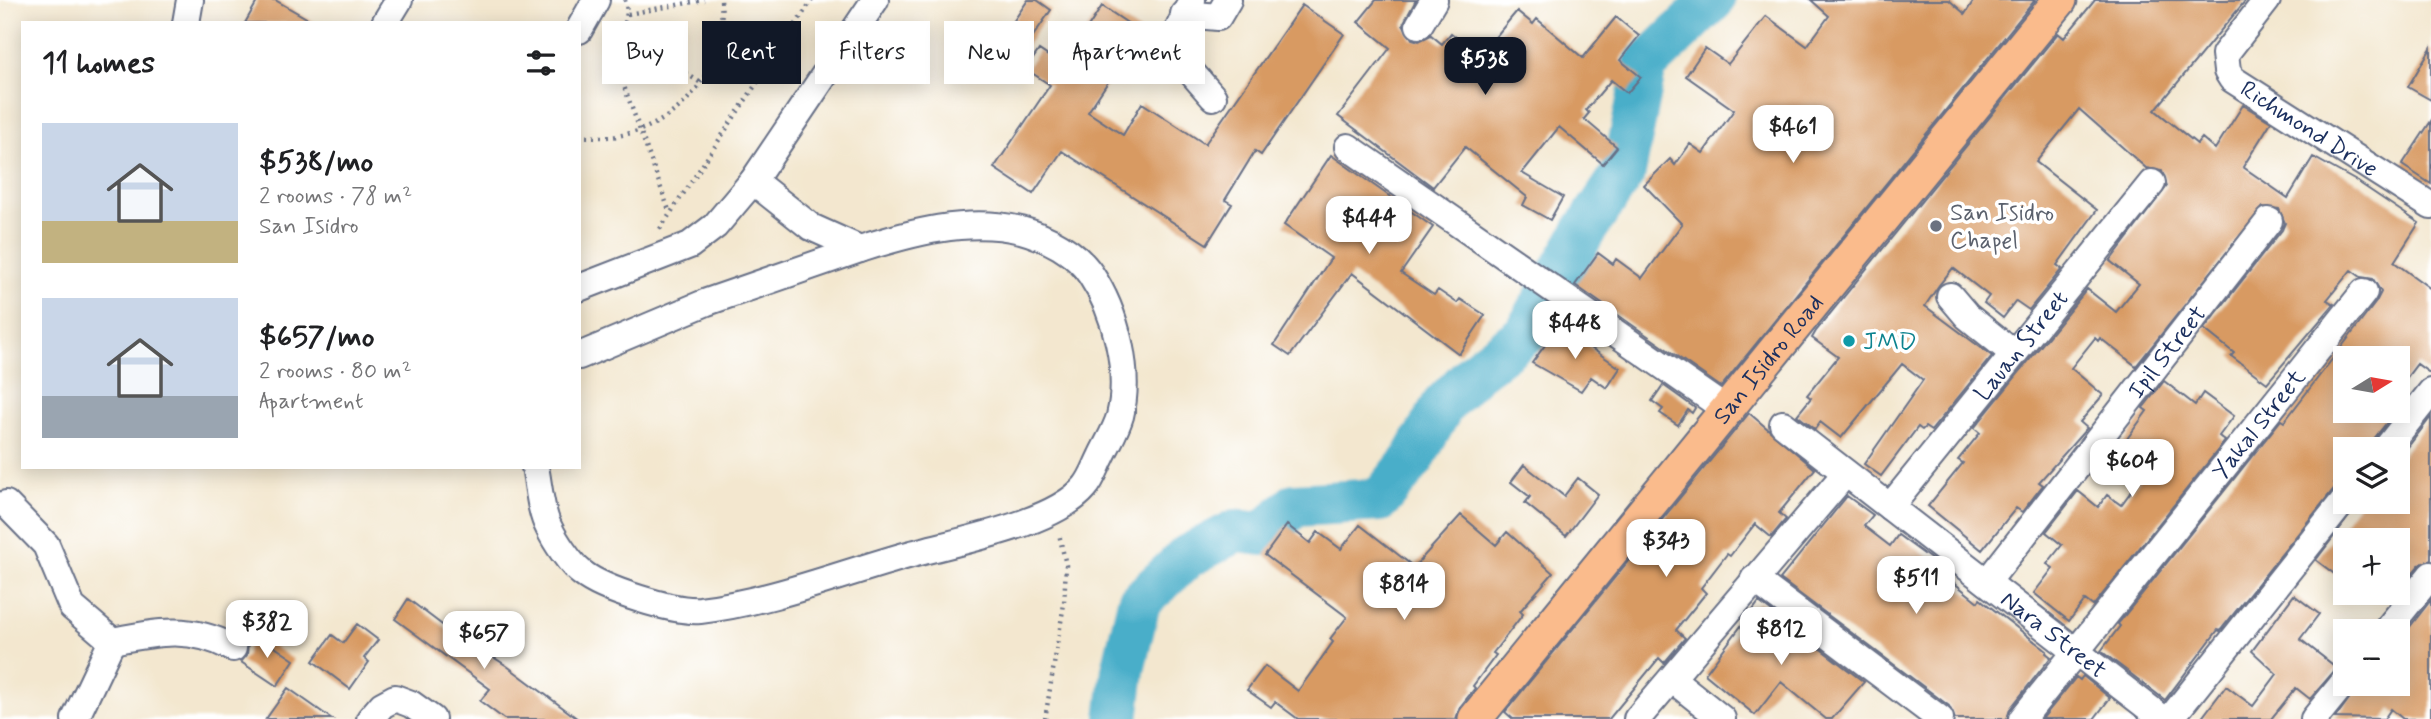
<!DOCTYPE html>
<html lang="en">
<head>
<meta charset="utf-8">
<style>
  :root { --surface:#fff; --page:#f6f6f6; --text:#202124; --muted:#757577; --accent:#111827 }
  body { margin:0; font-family:Mynerve,sans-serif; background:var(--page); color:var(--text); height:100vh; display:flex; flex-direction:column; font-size:26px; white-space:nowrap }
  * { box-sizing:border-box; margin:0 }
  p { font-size:23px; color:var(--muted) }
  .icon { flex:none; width:38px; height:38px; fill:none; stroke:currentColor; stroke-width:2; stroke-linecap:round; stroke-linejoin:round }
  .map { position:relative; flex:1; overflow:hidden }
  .drawer { position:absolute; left:21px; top:21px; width:560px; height:448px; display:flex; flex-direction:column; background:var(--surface); border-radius:0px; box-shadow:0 4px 18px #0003 }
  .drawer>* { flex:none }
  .top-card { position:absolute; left:602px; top:21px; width:665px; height:63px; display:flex; gap:14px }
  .needle { width:46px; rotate:79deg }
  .controls { position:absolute; left:2333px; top:346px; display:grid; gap:14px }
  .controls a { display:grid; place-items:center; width:77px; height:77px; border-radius:0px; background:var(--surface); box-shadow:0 4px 18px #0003; font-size:35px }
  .price { position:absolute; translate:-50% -60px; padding:0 16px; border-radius:14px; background:#fff; color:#222; font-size:23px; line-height:46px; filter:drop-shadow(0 2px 4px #0008) }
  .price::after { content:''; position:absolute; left:50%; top:42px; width:21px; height:16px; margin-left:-10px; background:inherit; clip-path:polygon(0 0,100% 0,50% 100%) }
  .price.current { background:var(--accent); color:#fff }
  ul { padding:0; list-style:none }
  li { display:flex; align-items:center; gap:21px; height:175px; padding:0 21px }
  li span { display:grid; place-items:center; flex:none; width:196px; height:140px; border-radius:0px; color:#555 }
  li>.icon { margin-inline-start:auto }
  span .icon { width:84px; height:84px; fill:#fffc; stroke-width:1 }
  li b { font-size:30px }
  h2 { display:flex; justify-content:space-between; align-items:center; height:84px; padding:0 21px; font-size:30px }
  .chip { padding:0 24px; border-radius:0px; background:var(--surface); box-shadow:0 4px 18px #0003; font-size:24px; line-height:63px }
  .chip.current { background:var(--accent); color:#fff }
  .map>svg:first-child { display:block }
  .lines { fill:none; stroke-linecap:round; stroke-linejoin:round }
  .river { stroke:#49aec9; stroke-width:44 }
  .building { fill:#d89a62 }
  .minor-casing { stroke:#676f86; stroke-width:30 }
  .major-casing { stroke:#676f86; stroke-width:37 }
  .path { stroke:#676f86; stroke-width:4.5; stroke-dasharray:2 5; stroke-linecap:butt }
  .minor { stroke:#fff; stroke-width:26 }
  .major { stroke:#fabb8c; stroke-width:33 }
  .worship-dot { fill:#6b7280; stroke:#fff; stroke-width:2.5 }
  .culture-dot { fill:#0f9aa8; stroke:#fff; stroke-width:2.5 }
  .labels { text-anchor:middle; stroke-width:7; stroke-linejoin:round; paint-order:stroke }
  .street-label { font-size:24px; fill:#1b2f5e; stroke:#fff }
  .worship-label { font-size:24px; fill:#5b616d; stroke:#fff; text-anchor:start }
  .culture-label { font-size:24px; fill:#0d838f; stroke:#fff; text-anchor:start }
</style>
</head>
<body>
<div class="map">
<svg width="2431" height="719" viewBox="0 0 2431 719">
  <rect width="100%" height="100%" fill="#fff"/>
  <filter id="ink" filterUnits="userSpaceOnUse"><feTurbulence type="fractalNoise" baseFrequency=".0143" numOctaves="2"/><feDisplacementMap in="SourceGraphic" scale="14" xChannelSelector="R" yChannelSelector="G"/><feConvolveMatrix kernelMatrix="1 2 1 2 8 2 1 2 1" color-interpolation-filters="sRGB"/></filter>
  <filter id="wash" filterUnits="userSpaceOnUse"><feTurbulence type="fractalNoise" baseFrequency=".00686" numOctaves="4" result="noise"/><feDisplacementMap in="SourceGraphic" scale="28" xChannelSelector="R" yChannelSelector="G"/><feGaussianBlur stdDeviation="1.57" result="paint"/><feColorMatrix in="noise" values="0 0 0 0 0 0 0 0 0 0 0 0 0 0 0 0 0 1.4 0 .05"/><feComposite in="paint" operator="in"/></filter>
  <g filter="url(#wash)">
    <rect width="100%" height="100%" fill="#f3e7cf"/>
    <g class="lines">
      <path class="river" d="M1117,719L1123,670L1139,602L1188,556L1236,531L1262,534L1295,505L1380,500L1413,459L1443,405L1474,373L1525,334L1585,230L1624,172L1645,66L1713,0"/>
    </g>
    <g id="blocks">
      <path class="building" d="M258,0H275L315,23H245Z
        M1028,0H1037L1051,10L1020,55L1000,41Z
        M1376,0H1416L1403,24L1412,39L1419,41L1431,35L1442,44L1451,33L1468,47L1471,43L1483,52L1517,11L1533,24L1537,19L1583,58L1616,17L1639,36L1620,60L1641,77L1627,93L1611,80L1586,110L1589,113L1584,119L1617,147L1603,164L1559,127L1522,173L1563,197L1550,220L1523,205L1527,197L1465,147L1433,187L1338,116L1390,48L1358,22Z
        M1811,0H1949L1965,14L1974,0H2035L1721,387L1575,285L1598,253L1613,264L1616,259L1642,278L1682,224L1644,185L1670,159L1675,165L1690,144L1703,153L1734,110L1686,76L1705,48L1728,64L1766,16L1807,46L1829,16Z
        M2095,0H2246L2155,110L2197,144L2202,138L2215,149L2243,105L2271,122L2243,167L2288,198L2313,157L2358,182L2419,223L2394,262L2431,289V374L2417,364L2398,389V359H2345V411H2396L2373,440L2370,450H2345V468L2334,483L2337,485L2220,631L2218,630L2165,700L2101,651L2120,626L2118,624L2281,420L2284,422L2376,302L2381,292L2373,279L2361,277L2351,270L2327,300L2334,304L2267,383L2231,356L2234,353L2204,329L2282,230L2285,223L2279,209L2263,207L2136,366L2100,338L2098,341L2095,338L2071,368L2103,395L2080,422L2087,428L2039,482L2043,485L2022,512L2016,508L1982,550L1928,506L1963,463L1958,460L1980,433L1974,428L2087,289L2116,312L2139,284L2110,261L2167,186L2162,171L2146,168L2079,109L2036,162L2097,210L2057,265L2062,269L2029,310L2016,301L2003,318L1984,303L1989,296L1953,268L1939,285L1925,306L1992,356L1931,431L1925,427L1922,430L1918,427L1881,476L1864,464L1923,380L1902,364L1841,438L1820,422L1815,429L1797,415L1811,398L1807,395L1838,357L1812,338L1816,331L2058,33L2064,38Z
        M1302,5L1344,34L1261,155L1255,151L1225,200L1232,204L1207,244L1062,151L1033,194L994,168L1050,85L1026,69L1039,50L1063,66L1102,6L1141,32L1088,112L1123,135L1142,103L1205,144Z
        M2431,48V100L2408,87Z
        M2431,121V184L2402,165Z
        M1331,155L1433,227L1401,273L1434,295L1438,290L1457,303L1460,299L1485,315L1459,354L1352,273L1290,356L1274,345L1331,258L1284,225Z
        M1559,326L1620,368L1607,388L1591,377L1581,391L1532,363Z
        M2164,381L2195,405L2203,393L2234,416L2219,436L2225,441L2093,606L2085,600L2069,621L2034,593L2053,568L2047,564L2062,545L2046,532L2078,491L2098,507L2107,495L2121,505L2146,471L2119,450L2147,411L2143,408Z
        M1663,385L1695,408L1692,413L1688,410L1678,425L1660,413L1663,409L1652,401Z
        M1749,413L1815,469L1779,513L1786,519L1771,537L1755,524L1730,556L1727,554L1701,588L1706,593L1676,630L1685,638L1664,663L1659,658L1609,719H1513L1505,712Z
        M2431,417V560L2419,565L2405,582L2398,577V541H2345V582L2316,560L2360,502H2398V460Z
        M1524,465L1564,496L1578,478L1598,494L1566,536L1525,503L1530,497L1511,482Z
        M1847,496L1873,515L1864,526L1890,546L1898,535L1943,568L1950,575L1948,578L1978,602L1980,599L2047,651L2046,653L2051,657L2010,709L2007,719H1955L1949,706L1780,579Z
        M1461,515L1496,545L1507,532L1553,573L1520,611L1523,614L1493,653L1496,655L1473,686L1475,688L1460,707L1456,719H1298L1275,702L1271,707L1247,690L1265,666L1298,691L1333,642L1330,639L1347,617L1265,555L1287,525L1310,543L1318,532L1341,549L1360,525L1414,567Z
        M2294,595L2319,614L2300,639L2337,668L2310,699L2296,688L2271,719H2201L2226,686L2253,706L2277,674L2252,651Z
        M408,599L474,649L476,646L507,666L578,719H504L480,701L490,689L395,619Z
        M2431,600V719H2403L2391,709L2384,719L2335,718L2360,684H2398V642Z
        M1759,602L1864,682L1832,719H1826L1781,682L1755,715L1705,674Z
        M357,624L378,640L364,658L369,662L350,689L313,661L332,635L343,643Z
        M254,633L294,660L277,686L241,662L247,655L248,643Z
        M2083,676L2110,698L2094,719H2042L2076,677L2080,680Z
        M288,688L332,719H266Z"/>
    </g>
  </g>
  <g filter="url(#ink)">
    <use href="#blocks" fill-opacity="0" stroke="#676f86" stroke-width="2"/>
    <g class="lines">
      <g class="minor-casing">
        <g id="minor">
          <path d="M1192,0L1173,41L1179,58L1213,97"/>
          <path id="s1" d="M2267,0L2225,54L2227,71L2232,79L2431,206"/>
          <path d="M1184,14L1218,17L1228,0"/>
          <path d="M186,23L190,0"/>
          <path d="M385,23L399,0"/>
          <path d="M1419,25L1434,0"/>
          <path d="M579,30L596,0"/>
          <path d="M1348,147L1728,411"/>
          <path d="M579,288L690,245L715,226L753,181L875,0"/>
          <path d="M1950,296L1967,316L2013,353"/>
          <path d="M579,356L707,302L860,249"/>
          <path id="s2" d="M1783,424L2163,719"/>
          <path d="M2385,450L2431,392"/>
          <path d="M535,467C539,486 540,511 549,528C555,541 571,565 582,573C603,590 674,612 700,610C770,602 840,574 908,555C957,541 1053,525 1085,487C1092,479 1096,467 1101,457C1107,444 1116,430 1120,416C1131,372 1116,312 1091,275C1076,252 1047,237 1021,230C967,217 910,233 860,249L811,227L753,181"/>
          <path d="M6,504L46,545L72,607L112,641L75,719"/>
          <path id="s3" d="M1890,507L2152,183"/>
          <path d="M1754,579L1940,719"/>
          <path id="s4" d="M1987,582L2269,221"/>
          <path d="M2385,632L2431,575"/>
          <path d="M112,641C158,632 190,625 233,648"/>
          <path d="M1672,679L1722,719"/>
          <path d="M370,719L382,705L395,698L411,704L432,719"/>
          <path d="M1637,719L1845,474"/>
          <path id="s5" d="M2022,719L2364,292"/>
          <path d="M2170,719L2345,499"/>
          <path d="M2314,719L2345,681"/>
        </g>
      </g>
      <g class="major-casing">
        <g id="major">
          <path id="s6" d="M1475,719L2060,0"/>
        </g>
      </g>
      <path class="path" d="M628,14L704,0
        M621,32L701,83
        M606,42C624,34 630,18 625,0
        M608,42L670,213
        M579,137C592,136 605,138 617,136C684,125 727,66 721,0
        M660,229L812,0
        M1045,719L1064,604L1066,565L1059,534"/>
      <use href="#minor" class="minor"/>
      <use href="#major" class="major"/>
    </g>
  </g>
  <circle class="worship-dot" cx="1936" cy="226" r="7"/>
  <circle class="culture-dot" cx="1849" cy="341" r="7"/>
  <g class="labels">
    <g class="street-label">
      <text dy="8" stroke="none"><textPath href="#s1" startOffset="187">Richmond Drive</textPath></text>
      <text dy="8" stroke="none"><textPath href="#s3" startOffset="208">Lauan Street</textPath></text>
      <text dy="8" stroke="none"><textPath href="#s4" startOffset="292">Ipil Street</textPath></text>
      <text dy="8" stroke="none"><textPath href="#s6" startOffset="464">San Isidro Road</textPath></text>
      <text dy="8" stroke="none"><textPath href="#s5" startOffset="378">Yakal Street</textPath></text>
      <text dy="8" stroke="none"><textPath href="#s2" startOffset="343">Nara Street</textPath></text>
    </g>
    <g class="worship-label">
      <text x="1950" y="220">San Isidro<tspan x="1950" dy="28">Chapel</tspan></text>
    </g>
    <g class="culture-label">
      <text x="1863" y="349">JMD</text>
    </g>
  </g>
</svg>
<div class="controls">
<a><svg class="needle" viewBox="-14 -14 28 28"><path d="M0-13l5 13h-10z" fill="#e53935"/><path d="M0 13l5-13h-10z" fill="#757577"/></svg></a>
<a><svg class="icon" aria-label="layers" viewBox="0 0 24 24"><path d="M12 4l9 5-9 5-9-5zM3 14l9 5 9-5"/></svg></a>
<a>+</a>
<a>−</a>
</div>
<b class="price current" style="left:1485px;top:97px">$538</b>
<b class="price" style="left:1793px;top:165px">$461</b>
<b class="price" style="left:1369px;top:256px">$444</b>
<b class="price" style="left:1575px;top:361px">$448</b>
<b class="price" style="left:2132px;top:499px">$604</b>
<b class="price" style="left:1666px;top:579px">$343</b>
<b class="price" style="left:1916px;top:616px">$511</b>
<b class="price" style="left:1404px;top:622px">$814</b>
<b class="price" style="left:267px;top:660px">$382</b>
<b class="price" style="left:1781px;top:667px">$812</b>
<b class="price" style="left:484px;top:671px">$657</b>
<div class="top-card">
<a class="chip">Buy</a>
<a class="chip current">Rent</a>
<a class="chip">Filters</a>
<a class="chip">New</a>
<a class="chip">Apartment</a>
</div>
<section class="drawer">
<h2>11 homes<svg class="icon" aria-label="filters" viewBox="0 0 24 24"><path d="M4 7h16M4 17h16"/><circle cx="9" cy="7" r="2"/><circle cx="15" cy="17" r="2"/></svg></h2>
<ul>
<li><span style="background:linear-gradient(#c9d6e8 70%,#c2b280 0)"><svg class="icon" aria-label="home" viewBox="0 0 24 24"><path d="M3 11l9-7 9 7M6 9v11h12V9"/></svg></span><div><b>$538/mo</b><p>2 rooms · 78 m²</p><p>San Isidro</p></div></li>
<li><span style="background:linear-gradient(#c9d6e8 70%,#9aa5b1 0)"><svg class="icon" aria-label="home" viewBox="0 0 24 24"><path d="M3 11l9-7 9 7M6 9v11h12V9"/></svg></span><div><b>$657/mo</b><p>2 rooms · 80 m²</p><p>Apartment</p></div></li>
</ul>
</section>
</div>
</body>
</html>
